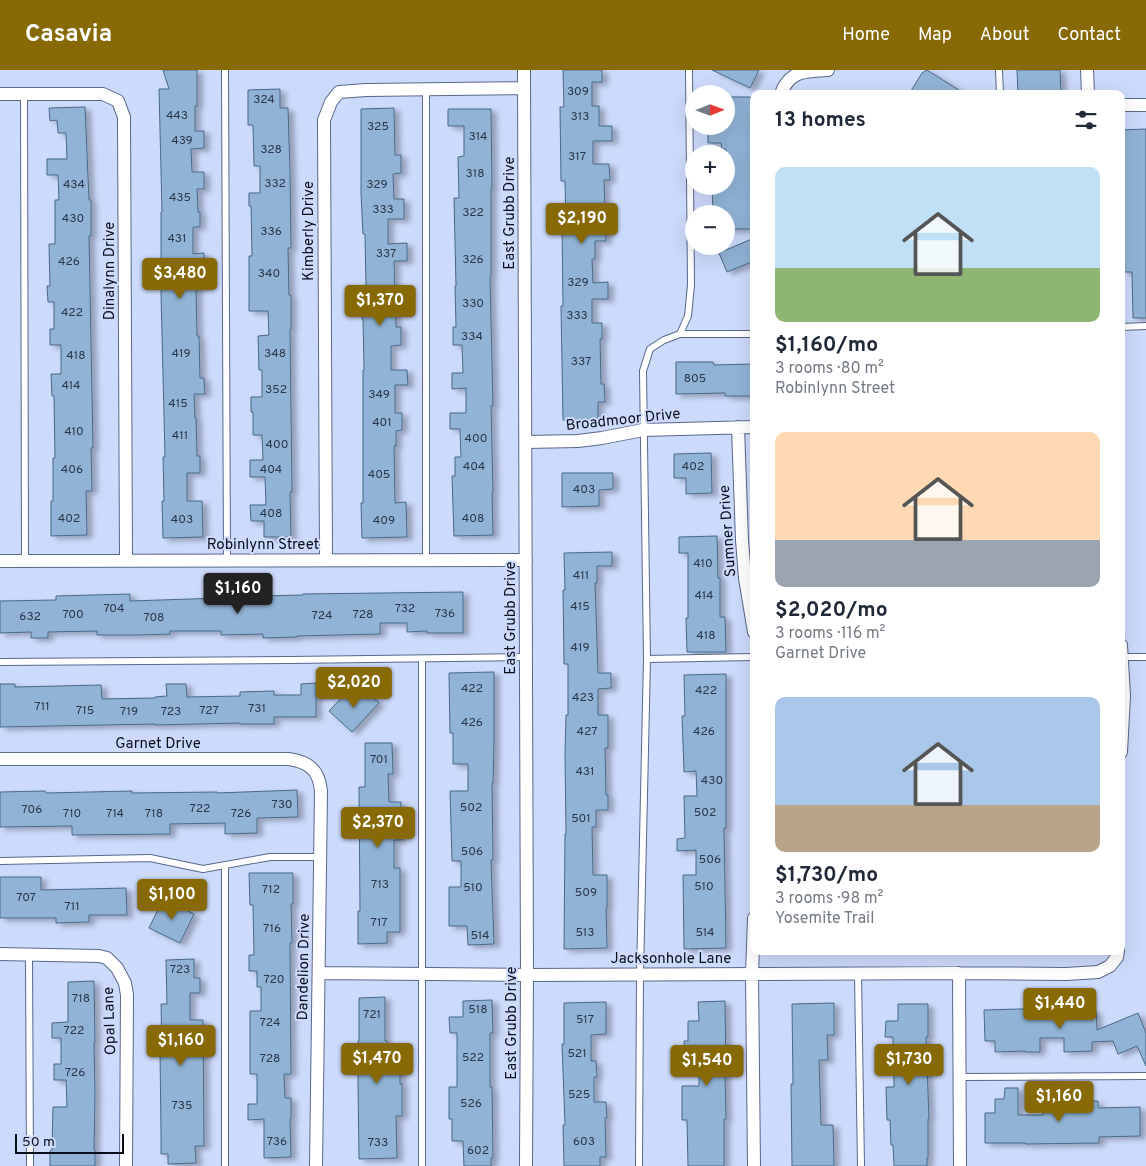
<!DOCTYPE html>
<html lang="en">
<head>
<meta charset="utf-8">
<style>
  :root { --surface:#fff; --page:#f2f2f3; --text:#1f2937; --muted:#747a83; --accent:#876905 }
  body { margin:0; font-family:Overpass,sans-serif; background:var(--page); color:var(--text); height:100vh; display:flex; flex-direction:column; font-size:19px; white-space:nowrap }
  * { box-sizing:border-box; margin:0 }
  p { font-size:16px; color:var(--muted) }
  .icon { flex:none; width:28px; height:28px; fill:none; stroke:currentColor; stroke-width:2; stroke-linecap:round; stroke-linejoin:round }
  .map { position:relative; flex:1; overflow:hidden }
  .drawer { position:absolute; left:750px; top:20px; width:375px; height:865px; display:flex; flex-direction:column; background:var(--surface); border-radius:10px; box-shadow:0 5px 20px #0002 }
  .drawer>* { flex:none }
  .needle { width:32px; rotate:89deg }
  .fabs { position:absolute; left:685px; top:15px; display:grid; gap:10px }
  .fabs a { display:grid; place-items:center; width:50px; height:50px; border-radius:50%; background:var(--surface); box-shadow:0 5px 20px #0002; font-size:25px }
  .scale { position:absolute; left:15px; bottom:12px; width:109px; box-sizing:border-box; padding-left:5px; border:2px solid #090e1c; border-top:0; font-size:14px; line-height:18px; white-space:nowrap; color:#090e1c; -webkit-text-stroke:4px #ccdafb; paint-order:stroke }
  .price { position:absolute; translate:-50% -42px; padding:0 11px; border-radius:5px; background:var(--accent); color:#fff; font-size:16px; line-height:32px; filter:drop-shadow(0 1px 2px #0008) }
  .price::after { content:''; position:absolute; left:50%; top:30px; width:15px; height:11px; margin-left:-8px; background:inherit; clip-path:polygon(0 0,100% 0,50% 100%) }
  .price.active { background:#222; color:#fff }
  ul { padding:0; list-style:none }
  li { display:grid; align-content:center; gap:10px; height:265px; padding:0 25px }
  li span { display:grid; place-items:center; height:155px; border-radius:10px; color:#555 }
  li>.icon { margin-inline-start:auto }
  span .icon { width:90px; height:90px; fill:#fffc; stroke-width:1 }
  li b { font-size:21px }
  h2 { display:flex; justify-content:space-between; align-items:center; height:60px; padding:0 25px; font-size:21px }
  header { display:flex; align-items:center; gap:30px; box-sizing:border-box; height:70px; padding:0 25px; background:var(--accent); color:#fff }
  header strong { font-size:24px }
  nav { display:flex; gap:28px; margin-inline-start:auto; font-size:18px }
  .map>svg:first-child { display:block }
  .building { fill:#91b3d5; stroke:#496987; filter:url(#shadow) }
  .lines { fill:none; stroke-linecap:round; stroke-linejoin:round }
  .lane-casing { stroke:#59678c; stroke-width:8 }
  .street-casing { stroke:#59678c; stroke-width:14 }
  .lane { stroke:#fff; stroke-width:6 }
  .street { stroke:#fff; stroke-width:12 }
  .labels { text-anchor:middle; stroke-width:4; stroke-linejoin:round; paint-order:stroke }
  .number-label { font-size:12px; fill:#2b374a }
  .street-label { font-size:15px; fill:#090e1c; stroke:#ccdafb }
</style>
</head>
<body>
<header>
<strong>Casavia</strong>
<nav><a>Home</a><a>Map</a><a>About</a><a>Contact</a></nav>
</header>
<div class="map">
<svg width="1146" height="1096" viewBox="0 0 1146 1096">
  <defs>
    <filter id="shadow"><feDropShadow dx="5.5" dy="3" stdDeviation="2.5" flood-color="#0004"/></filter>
  </defs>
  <rect width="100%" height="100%" fill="#ccdafb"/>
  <path class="building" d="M163,0H197V36H195V61H204V78L191,79L192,102H204V119H197L198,142H200V157H193V184L204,183L205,200H200V218H196L197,266H199L200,308H204L205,324H194L195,348H196L197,386H200V403H187V431H202L203,467L163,468L162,431H164L163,387H165L161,224V142H162L159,19H169Z
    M563,0H602V12H592V36H599V56H612V71H593V94H609L610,110H604L606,171H595V189H592L593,213L608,212V229H592V253H602V269H600L601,314H604L605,332H598V349L563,350L561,236H563L562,156H566L565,111H561L560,37H564Z
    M712,0H759L750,18Z
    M927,0L965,24H909L922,3Z
    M1017,0H1060L1061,24H1018Z
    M280,19V38H288L290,102L291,178H288L289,225H291V259H290L292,422H290L291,467H264V451H251L250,435H266L265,407H250V390H263L262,365H253V342H251V327H262V300H259L258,266L269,265L268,241H249V186H252L251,136H249V123H260V96H254L253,55H248V20Z
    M726,27H751V84H753V105H751L752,139H753V159H726V144H713L712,116H726V79H722L721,73H708V59H726Z
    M85,37L89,130H91V166H89L93,378H91L92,421H86L87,465L51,466V431H53V388H55L54,326H52L51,304H61V275H50V259H54V232H48L47,216H50L49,174H55V130H59L58,105H47V89H67L66,63H58L57,50L50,51L49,38Z
    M394,38L395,85H401V103L393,104L394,129H404V149H388V174L407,173V191H394L396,257H401V275L391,276V300H407L408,315H395V343H402V360L396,361V376H394L395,433L406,432L407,467L362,468L361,433H363V300H364L363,249H362L361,217H366L365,164H363L361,124V39Z
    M448,39H491L492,119H491V206H490L493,336H491L493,422H492L493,465L454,466L452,406H455V387H461L460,359H450V343H466V318L452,319V303H463L462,275H453V257H456L455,216H456L454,128H459L458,87L464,86V56H448Z
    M1146,59V248H1133L1132,202H1123L1122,119H1123L1121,60Z
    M754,168V191L727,202L719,183Z
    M676,292H713L714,295L754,294V326H725V323L676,324Z
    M711,383L712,423L686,424V408H674V384Z
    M562,403H613V419L599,420V436L562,437Z
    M717,466L718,508H720V547H725L726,582H687L686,548H688V483H679V467Z
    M612,482V496H597V513H595L598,603H611V618L598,619V645H608V678H605L606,725H608V740H596V757H592L593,805H607V838H606L607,878L564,879L565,764H566L565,684L566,645H568V594H564L563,520H565L564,483Z
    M463,522V563H427V561L407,562V553H380V564L297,566V567L263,568V564L221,565V561H170V564L138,565H97V561L48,562V568H31V562L0,563V531L56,530V526L130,524V531L221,528V527L303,525V524Z
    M494,602V672L493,713H492L493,790H491L494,874L468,875L467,856H449V817H461V791H452L450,721H468V694H453V663H450L449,603Z
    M726,604V758H724L726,878L684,879L683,805H696V780L677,781V769L685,768L684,726H697L696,701L684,702L682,646H685L684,605Z
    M316,613V647H274V654H240V653L155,655V654L0,657V614H15V617L101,615L102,629L155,628V627L167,626L166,614H186L187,627L240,626V622L274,621V625H301V614Z
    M363,618L379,633L352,662L329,641L348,621L354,627Z
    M365,673H392L393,704H388L389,732H401V770H394V798H400V862H387V873L358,874V841H360L359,717H365Z
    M297,720L298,747L257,748V763L225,764V753L170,754V764L72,765V756L0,757V722L45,721L46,723L132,721V723L217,722V723Z
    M249,803H293V834H291L292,873H290L291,1004H284L285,1028H291V1049H290L291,1087L264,1088V1049L248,1050V1034H257V1004H250V941H261V917H257V901H249V885H254L253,835H250Z
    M0,807H41V820L126,818L127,845H89V852L56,853V848H0Z
    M163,829L194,844L180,873L149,858Z
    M194,889V908H200V923H190V950H203L204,1076H195L196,1093L168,1094V1084H161V1063L160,980H162L161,934H167L166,890Z
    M94,911L95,973H94L95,1025L94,1080H95V1096H50V1081L52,1080L53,1037H67L66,1010H54V994H61V968H52V953L68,952V912Z
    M385,927V971H387L388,987H400V1014H402V1046H396L397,1088L359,1089L358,1014V971H359V928Z
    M492,930L493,963H490V1017H492L493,1088H491V1096H464L463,1071H452V1049H449V1017H457V963H450L449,947H463V931Z
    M725,931L726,1004H725L726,1049H724V1096H688L687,1050H682V1016H699V987H685L684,971H688V951H699L698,932Z
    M606,932V964L591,965V991H596L597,1007H594V1032H606L607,1048H605L606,1087H600V1096H564L563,1055H565L562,974H564V933Z
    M834,933V965H827L828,990H819L821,1055H833L834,1096H792L791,1014H793L792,934Z
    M898,934H928V967H926L929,1049H928V1088H927V1096H894L893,1075H891L890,1050H887L886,1017H894L893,967H885L886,951H898Z
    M1056,938V941H1096L1097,960L1138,943L1146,963V996L1137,976L1118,984L1113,971L1092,972V981L1064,982V968H1040V982H1025V981L995,982V971H985L984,940Z
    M1005,1018H1018V1045H1043V1032L1098,1031V1038L1140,1037V1066L1099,1067V1073L1026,1074V1073H985V1043H995V1029H1004Z"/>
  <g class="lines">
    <g class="lane-casing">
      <path id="lane" d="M225,0L227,490
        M999,0L1000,24
        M426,19V490
        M24,24L25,491
        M1121,257L1146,256
        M680,264H754
        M1121,587H1146
        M647,589L754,587
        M0,592L290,590L526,587
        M0,791L150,788L203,799L270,787H320
        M29,885L30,1096
        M858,904L861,1096
        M960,1007L1146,1006
        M225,1096V795
        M422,1096V589
        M639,1096L640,905L647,589L643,301L650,279L664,270L680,264L688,246L691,215L689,0"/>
    </g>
    <g class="street-casing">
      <path id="street" d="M524,0L527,905L526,1096
        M1087,0L1088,24
        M0,24H103L118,31L124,47L126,490
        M781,24C789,0 807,1 828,0
        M1121,35H1146
        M738,357L742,470L745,508L754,562
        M526,372L578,371L602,368L643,360L754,357
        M326,490L324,50L331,32L339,22L366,20L524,18
        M0,491L526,490
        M1121,575L1124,626L1121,682
        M0,689H289C309,692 319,700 321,721L316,1096
        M754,848L752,904L754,1096
        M0,884L99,886L107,888L117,898L125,913L127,925L126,1096
        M319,903L527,905L959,903L1066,904L1098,902L1110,896L1117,887L1118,881
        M959,903L960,1096"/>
    </g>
    <use href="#lane" class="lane"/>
    <use href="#street" class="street"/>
  </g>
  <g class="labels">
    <g class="number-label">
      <text x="578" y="25">309</text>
      <text x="264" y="33">324</text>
      <text x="177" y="49">443</text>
      <text x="580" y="50">313</text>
      <text x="378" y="60">325</text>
      <text x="478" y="70">314</text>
      <text x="182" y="74">439</text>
      <text x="271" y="83">328</text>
      <text x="577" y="90">317</text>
      <text x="475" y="107">318</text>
      <text x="275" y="117">332</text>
      <text x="74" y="118">434</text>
      <text x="377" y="118">329</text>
      <text x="180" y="131">435</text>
      <text x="383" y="143">333</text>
      <text x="473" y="146">322</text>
      <text x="73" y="152">430</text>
      <text x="271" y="165">336</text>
      <text x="177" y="172">431</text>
      <text x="386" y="187">337</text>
      <text x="473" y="193">326</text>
      <text x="69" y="195">426</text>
      <text x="269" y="207">340</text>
      <text x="578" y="216">329</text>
      <text x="473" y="237">330</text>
      <text x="72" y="246">422</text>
      <text x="577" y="249">333</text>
      <text x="472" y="270">334</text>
      <text x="181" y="287">419</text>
      <text x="275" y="287">348</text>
      <text x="76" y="289">418</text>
      <text x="581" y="295">337</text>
      <text x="695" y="312">805</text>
      <text x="71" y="319">414</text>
      <text x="276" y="323">352</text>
      <text x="379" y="328">349</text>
      <text x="178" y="337">415</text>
      <text x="382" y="356">401</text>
      <text x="74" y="365">410</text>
      <text x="180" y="369">411</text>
      <text x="476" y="372">400</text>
      <text x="277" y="378">400</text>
      <text x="474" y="400">404</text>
      <text x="693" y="400">402</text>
      <text x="72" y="403">406</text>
      <text x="271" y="403">404</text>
      <text x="379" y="408">405</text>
      <text x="584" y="423">403</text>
      <text x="271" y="447">408</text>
      <text x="69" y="452">402</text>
      <text x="473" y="452">408</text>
      <text x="182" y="453">403</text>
      <text x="384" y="454">409</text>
      <text x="703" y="497">410</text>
      <text x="581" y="509">411</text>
      <text x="704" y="529">414</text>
      <text x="580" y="540">415</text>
      <text x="114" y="542">704</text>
      <text x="405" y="542">732</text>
      <text x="445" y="547">736</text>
      <text x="73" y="548">700</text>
      <text x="363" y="548">728</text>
      <text x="322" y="549">724</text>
      <text x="30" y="550">632</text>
      <text x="154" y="551">708</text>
      <text x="706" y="569">418</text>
      <text x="580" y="581">419</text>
      <text x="472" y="622">422</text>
      <text x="706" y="624">422</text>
      <text x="583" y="631">423</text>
      <text x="42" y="640">711</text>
      <text x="257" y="642">731</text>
      <text x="85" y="644">715</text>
      <text x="209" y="644">727</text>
      <text x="129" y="645">719</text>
      <text x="171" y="645">723</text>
      <text x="472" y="656">426</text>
      <text x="587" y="665">427</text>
      <text x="704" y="665">426</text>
      <text x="379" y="693">701</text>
      <text x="585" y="705">431</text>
      <text x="712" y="714">430</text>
      <text x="282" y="738">730</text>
      <text x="471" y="741">502</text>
      <text x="200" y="742">722</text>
      <text x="32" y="743">706</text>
      <text x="705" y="746">502</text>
      <text x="72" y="747">710</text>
      <text x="115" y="747">714</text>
      <text x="154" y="747">718</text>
      <text x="241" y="747">726</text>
      <text x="581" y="752">501</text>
      <text x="472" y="785">506</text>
      <text x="710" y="793">506</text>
      <text x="380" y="818">713</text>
      <text x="704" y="820">510</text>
      <text x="473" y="821">510</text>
      <text x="271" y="823">712</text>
      <text x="586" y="826">509</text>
      <text x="26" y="831">707</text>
      <text x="72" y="840">711</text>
      <text x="379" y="856">717</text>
      <text x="272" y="862">716</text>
      <text x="585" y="866">513</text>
      <text x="705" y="866">514</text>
      <text x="480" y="869">514</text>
      <text x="180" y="903">723</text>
      <text x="274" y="913">720</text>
      <text x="81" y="932">718</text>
      <text x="478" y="943">518</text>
      <text x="372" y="948">721</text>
      <text x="585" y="953">517</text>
      <text x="270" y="956">724</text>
      <text x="74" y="964">722</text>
      <text x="577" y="987">521</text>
      <text x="473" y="991">522</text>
      <text x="270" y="992">728</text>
      <text x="75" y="1006">726</text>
      <text x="579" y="1028">525</text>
      <text x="471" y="1037">526</text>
      <text x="182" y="1039">735</text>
      <text x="277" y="1075">736</text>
      <text x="584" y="1075">603</text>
      <text x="378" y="1076">733</text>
      <text x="478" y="1084">602</text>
    </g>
    <g class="street-label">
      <text transform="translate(509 143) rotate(-90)" y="5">East Grubb Drive</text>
      <text transform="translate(308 161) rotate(-90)" y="5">Kimberly Drive</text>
      <text transform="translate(109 201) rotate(-90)" y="5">Dinalynn Drive</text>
      <text transform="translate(623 349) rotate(-6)" y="5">Broadmoor Drive</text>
      <text transform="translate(727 461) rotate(-94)" y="5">Sumner Drive</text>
      <text x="263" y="479">Robinlynn Street</text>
      <text transform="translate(510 548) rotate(-90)" y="5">East Grubb Drive</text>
      <text x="158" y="678">Garnet Drive</text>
      <text x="671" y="893">Jacksonhole Lane</text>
      <text transform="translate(303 897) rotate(-89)" y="5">Dandelion Drive</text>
      <text transform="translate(109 951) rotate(-92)" y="5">Opal Lane</text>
      <text transform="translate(511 953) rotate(-90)" y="5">East Grubb Drive</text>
    </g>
  </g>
</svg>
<div class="fabs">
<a><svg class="needle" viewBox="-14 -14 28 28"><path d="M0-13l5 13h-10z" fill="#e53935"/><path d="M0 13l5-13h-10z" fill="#747a83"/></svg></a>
<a>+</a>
<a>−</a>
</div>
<div class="scale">50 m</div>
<b class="price" style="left:582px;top:175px">$2,190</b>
<b class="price" style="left:180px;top:230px">$3,480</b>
<b class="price" style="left:380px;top:257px">$1,370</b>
<b class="price active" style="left:238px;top:545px">$1,160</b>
<b class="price" style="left:354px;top:639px">$2,020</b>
<b class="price" style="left:378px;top:779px">$2,370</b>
<b class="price" style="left:172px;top:851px">$1,100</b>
<b class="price" style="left:1060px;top:960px">$1,440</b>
<b class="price" style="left:181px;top:997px">$1,160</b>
<b class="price" style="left:377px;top:1015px">$1,470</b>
<b class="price" style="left:909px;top:1016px">$1,730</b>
<b class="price" style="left:707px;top:1017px">$1,540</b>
<b class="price" style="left:1059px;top:1053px">$1,160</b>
<section class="drawer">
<h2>13 homes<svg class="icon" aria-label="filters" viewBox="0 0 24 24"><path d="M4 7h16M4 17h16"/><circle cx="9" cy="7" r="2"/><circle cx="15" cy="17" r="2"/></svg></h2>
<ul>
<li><span style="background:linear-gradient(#bfe0f5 65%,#8fb573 0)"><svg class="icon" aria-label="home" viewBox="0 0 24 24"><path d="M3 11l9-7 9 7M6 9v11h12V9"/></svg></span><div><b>$1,160/mo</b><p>3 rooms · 80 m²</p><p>Robinlynn Street</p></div></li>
<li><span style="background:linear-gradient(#ffd9b3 70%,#9aa5b1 0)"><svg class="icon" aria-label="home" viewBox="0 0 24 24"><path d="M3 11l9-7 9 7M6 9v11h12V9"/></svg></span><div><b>$2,020/mo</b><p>3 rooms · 116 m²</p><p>Garnet Drive</p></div></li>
<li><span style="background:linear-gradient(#a9c7e8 70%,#b9a48a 0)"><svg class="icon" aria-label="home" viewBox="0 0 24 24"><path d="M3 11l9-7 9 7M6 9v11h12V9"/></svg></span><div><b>$1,730/mo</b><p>3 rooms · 98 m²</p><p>Yosemite Trail</p></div></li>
</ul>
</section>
</div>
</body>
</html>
